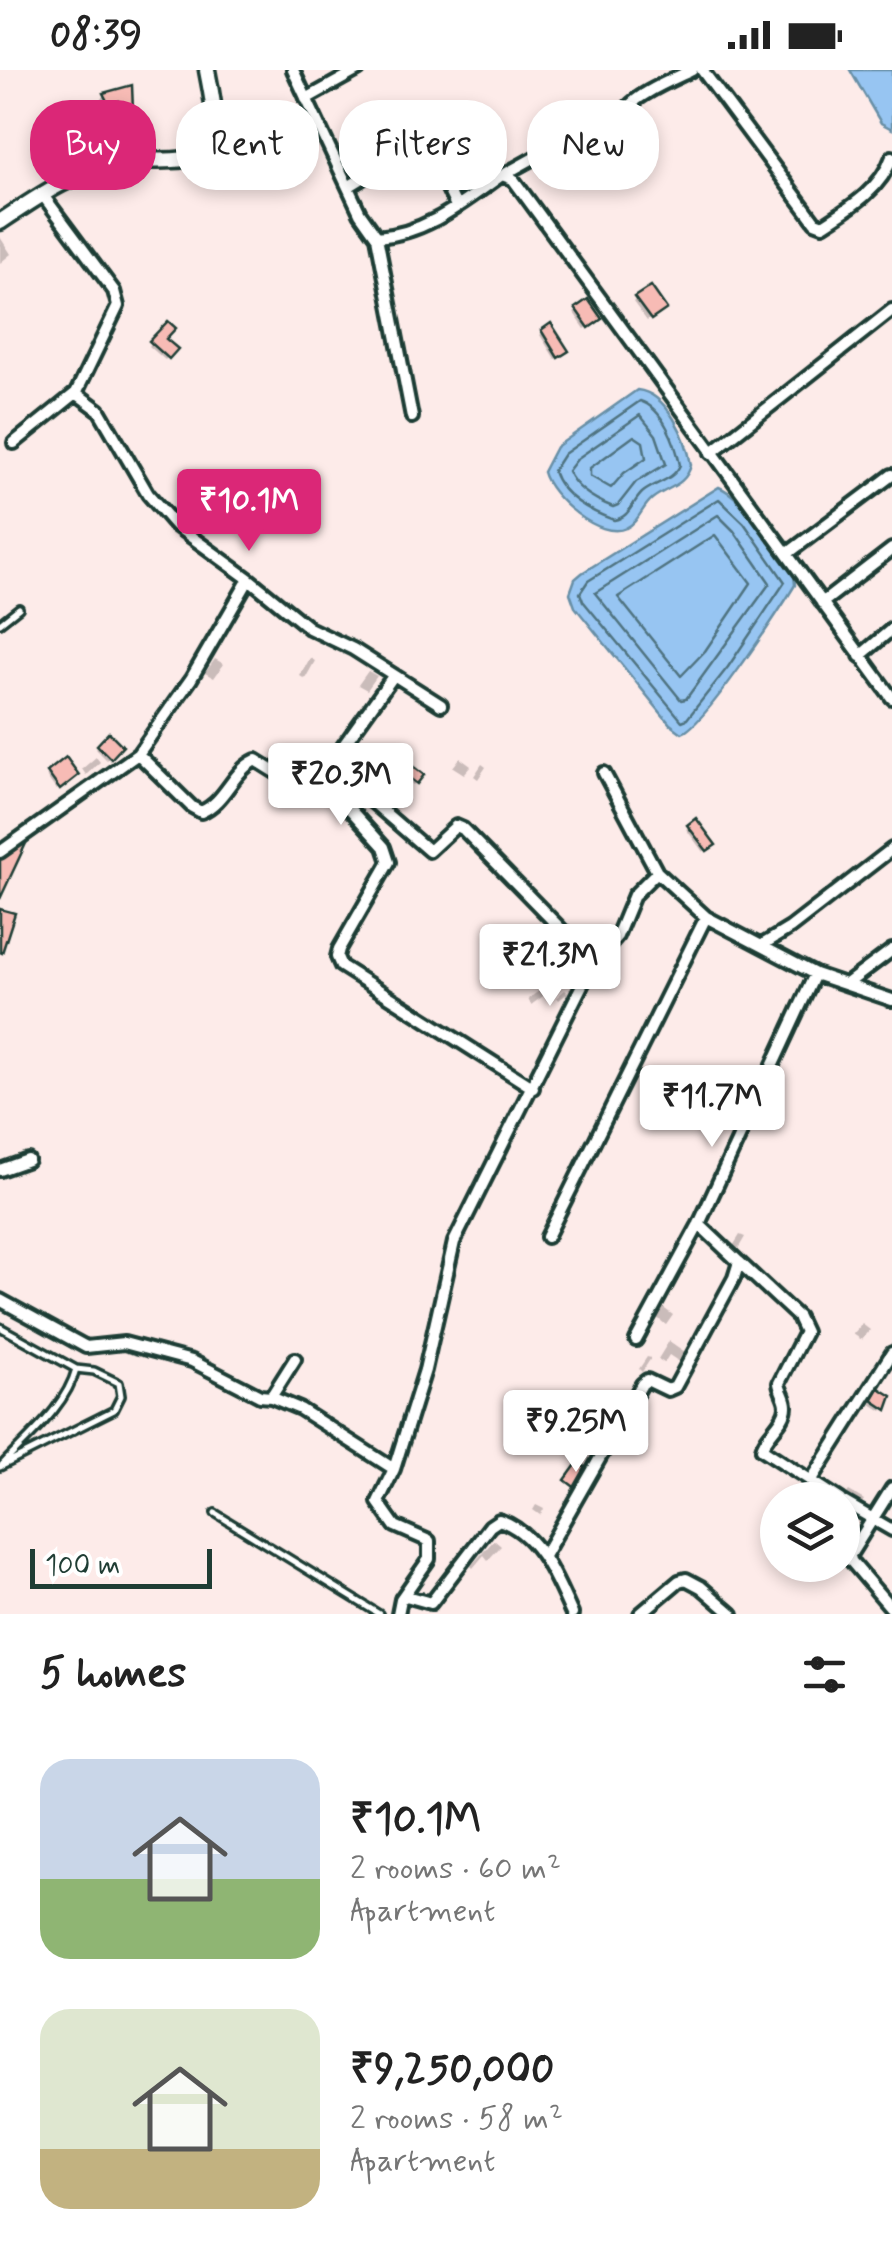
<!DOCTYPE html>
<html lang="en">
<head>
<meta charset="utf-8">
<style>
  :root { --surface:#fff; --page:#f6f6f6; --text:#222; --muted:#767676; --accent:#db2777 }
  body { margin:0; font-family:Mynerve,sans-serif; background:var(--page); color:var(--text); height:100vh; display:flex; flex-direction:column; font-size:38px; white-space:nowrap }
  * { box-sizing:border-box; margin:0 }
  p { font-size:32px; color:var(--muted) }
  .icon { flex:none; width:55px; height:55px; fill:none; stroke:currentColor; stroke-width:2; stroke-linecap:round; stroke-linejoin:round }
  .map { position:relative; height:1544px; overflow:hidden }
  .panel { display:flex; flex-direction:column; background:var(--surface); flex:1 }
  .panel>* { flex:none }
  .hud { position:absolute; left:30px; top:30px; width:832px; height:90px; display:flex; gap:20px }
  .fabs { position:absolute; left:760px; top:1412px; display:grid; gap:20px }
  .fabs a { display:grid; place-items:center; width:100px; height:100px; border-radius:50%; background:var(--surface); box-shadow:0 5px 15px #0003; font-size:50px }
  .scale { position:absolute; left:30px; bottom:25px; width:182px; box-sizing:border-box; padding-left:10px; border:5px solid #1f3d34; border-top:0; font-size:28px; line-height:35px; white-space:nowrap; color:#1f3d34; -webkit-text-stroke:8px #fff; paint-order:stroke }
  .price { position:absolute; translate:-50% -85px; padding:0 22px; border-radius:10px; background:#fff; color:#222; font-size:32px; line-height:65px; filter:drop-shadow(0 2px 5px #0008) }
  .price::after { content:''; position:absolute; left:50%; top:60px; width:30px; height:22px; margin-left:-15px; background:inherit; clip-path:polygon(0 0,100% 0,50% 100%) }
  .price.on { background:var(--accent); color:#fff }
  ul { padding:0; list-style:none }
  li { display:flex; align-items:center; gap:30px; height:250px; padding:0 40px }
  li span { display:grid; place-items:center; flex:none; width:280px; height:200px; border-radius:30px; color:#555 }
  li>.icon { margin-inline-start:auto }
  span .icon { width:120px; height:120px; fill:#fffc; stroke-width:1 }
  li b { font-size:42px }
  h2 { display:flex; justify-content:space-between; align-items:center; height:120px; padding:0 40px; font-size:42px }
  .pill { padding:0 35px; border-radius:40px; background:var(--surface); box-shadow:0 5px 15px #0003; font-size:35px; line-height:90px }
  .pill.on { background:var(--accent); color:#fff }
  .status { display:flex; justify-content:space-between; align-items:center; height:70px; padding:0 50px; background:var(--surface); direction:ltr }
  .status svg { height:28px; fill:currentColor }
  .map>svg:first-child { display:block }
  .water { fill:#97c5f2; stroke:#678fa6; stroke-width:2.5 }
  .shadow { fill:#0003 }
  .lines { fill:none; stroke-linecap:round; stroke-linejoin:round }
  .shore { stroke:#4f7380; stroke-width:2.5 }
  .building { fill:#f7bbb5; stroke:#1f3d34; stroke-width:2.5 }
  .service-casing { stroke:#1f3d34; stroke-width:12 }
  .minor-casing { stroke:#1f3d34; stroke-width:18 }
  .secondary-casing { stroke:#1f3d34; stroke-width:21 }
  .service { stroke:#fff; stroke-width:5 }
  .minor { stroke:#fff; stroke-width:10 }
  .secondary { stroke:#fff; stroke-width:14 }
</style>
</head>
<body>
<div class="status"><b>08:39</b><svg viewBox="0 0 49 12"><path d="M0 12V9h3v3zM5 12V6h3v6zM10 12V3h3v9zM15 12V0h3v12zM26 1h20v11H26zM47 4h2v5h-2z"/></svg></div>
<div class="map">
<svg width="892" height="1544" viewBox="0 0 892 1544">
  <rect width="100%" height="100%" fill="#fdebe9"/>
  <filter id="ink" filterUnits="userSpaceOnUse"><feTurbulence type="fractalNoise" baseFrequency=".01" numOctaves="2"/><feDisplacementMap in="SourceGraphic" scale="20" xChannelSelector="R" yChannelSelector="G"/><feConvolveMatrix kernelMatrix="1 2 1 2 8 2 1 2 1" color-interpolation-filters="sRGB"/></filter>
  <g filter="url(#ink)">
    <path class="water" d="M850,0H892V59L881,53Z
      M637,320C668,323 687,370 691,395C686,416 667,417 652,429C642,437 638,453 626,458C600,471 549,426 543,402L556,377Z
      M719,417C747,429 775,480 794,505L795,515C780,540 703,657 682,663L670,654L575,537L570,523L575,509L582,503Z"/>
    <path class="shadow" d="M130,18L135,65L122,72L114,34L103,37L100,30L104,25Z
      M0,167L11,184L0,193Z
      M636,229L661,241L647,251L633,232Z
      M588,232L599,248L585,259L574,243Z
      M168,254L163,269L174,279L165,290L149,276Z
      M543,262L564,284L555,289L540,265Z
      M310,588L315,591L305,609L300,606Z
      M215,589L224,594L214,608L205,603Z
      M368,601L377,606L367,620L358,615Z
      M109,666L120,676L107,690L96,679Z
      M96,687L100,692L86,705L82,699Z
      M460,688L471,696L464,704L453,697Z
      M65,690L76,705L56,720L46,706Z
      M482,694L486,697L478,709L474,706Z
      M407,695L421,706L413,715L398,704Z
      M695,752L712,774L703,782L686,759Z
      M543,918L546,924L531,935L528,929Z
      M565,920L568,923L559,930L557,927Z
      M740,1165L745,1167L735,1184L730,1181Z
      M662,1237L673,1245L666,1255L655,1246Z
      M862,1254L870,1260L862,1270L853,1264Z
      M669,1271L685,1282L678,1291L669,1285L664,1293L658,1289Z
      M647,1287L651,1288L642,1302L639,1299Z
      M880,1321L891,1329L882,1341L871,1334Z
      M849,1421L864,1430L860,1436L842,1430Z
      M536,1435L544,1439L540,1445L533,1440Z
      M494,1470L501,1476L488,1490L484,1485L473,1498L471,1496Z"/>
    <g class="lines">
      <path class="shore" d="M640,331C663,338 676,374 680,395C673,411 655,412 642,423C631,434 630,447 614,450C591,442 561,426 553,401L564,384Z
        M640,345L656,365L666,394L636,412L618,435L613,437C595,430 575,418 568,401L578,388Z
        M634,366L643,372L646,388L624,403L611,418L590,406V398Z
        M719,429L744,453L785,512L728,597L687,649L682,651L583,531L580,523L588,511Z
        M718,445L734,461L770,513L686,629L681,630L595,523Z
        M715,465L751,513L705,581L681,606L618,527Z"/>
    </g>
    <path class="building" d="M132,15L133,40L138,66L127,68L119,31L108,33L103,23Z
      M651,216L667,239L651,250L634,227Z
      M588,229L602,249L589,258L575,238Z
      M168,251L176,258L166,269L178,279L169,289L149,271Z
      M551,253L569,281L558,288L541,260Z
      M109,662L123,676L111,689L97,675Z
      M66,687L79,705L60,720L47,702Z
      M406,691L424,705L417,714L399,700Z
      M696,748L716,775L707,781L687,755Z
      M24,767L28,769L0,829V788Z
      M0,839L15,843L2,883L0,882Z
      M550,855L562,866L549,880L537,869Z
      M879,1318L892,1326L887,1340L872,1330Z
      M578,1392L587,1399L577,1419L565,1410Z"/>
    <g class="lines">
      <g class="service-casing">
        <path id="service" d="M0,553L19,538
          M0,1257L76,1299L94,1301L119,1313L121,1326L114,1340L0,1397
          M2,1395C29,1366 66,1337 76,1299
          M215,1443L379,1544"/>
      </g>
      <g class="minor-casing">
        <path id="minor" d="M293,0L360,143L377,167C426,164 464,132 502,105L513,109L892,628
          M702,0L815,152L823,155C851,137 881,119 892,87
          M306,29L358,0
          M503,105L559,74C573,77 582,89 596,89C628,91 616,60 625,42C632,26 676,8 692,0
          M348,117L421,72L429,79L456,136
          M377,167L412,347
          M76,323L99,340L148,424L175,455L249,509L309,558L353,579L441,635
          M14,373L76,323L118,236L114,221L42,124
          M711,383L892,240
          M787,484L892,405
          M822,533L892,479
          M860,586L892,559
          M138,684L192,737L201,742C226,732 232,701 256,690L298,716L306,717L321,707L394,605
          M330,695L429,781L456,756L463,759L559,857L585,885L591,897L454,1172L425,1300L394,1399L378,1432L395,1456L429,1471V1489L401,1529
          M604,703L657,802L706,847L815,904L892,930
          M321,707L384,777L389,792L339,879L337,887L341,896L533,1018
          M0,782L138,684L191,609L249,509
          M762,875L790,858L892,779
          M591,897L617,866L634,825L657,802
          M848,913L892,880
          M0,1100L28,1090
          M547,1167L706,847
          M739,1192L798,1247L805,1262L779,1313C780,1321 786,1328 786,1336C786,1352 765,1364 762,1379L841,1430
          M0,1230L86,1277L124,1273L192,1291L260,1326L271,1327L295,1289
          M636,1270L699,1154L815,904
          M271,1327L300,1339L394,1399
          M811,1411L892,1283
          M892,1418L850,1485L851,1491L892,1539
          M842,1431L892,1460
          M544,1486L642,1314L647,1310L668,1320L675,1317L734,1208L739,1192L699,1154
          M398,1544L401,1529L406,1526L431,1533L490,1456L499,1450C539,1463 556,1509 572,1544
          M640,1544L679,1511L686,1509L701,1517L732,1544"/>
      </g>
      <g class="secondary-casing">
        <path id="secondary" d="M0,152C40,125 78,99 126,91C149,88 193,97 210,77C221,62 210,18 207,0"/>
      </g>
      <use href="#service" class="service"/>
      <use href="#minor" class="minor"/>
      <use href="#secondary" class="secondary"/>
    </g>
  </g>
</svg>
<div class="fabs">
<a><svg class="icon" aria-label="layers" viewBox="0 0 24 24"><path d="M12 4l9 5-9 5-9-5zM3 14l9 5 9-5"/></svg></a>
</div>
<div class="scale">100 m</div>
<b class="price on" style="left:249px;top:484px">₹10.1M</b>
<b class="price" style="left:341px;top:758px">₹20.3M</b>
<b class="price" style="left:550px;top:939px">₹21.3M</b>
<b class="price" style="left:712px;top:1080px">₹11.7M</b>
<b class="price" style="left:576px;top:1405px">₹9.25M</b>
<div class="hud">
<a class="pill on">Buy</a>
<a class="pill">Rent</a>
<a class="pill">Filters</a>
<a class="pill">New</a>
</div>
</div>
<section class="panel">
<h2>5 homes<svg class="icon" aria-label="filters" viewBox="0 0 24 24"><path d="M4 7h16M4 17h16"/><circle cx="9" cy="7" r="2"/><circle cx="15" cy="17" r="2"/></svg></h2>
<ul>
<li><span style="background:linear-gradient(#c9d6e8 60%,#8fb573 0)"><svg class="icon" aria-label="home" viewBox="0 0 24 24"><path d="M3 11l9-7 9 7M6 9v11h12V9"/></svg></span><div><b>₹10.1M</b><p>2 rooms · 60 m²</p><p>Apartment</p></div></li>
<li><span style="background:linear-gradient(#dfe7d0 70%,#c2b280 0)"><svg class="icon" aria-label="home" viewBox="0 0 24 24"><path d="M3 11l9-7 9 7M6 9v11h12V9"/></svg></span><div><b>₹9,250,000</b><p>2 rooms · 58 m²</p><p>Apartment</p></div></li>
</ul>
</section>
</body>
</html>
